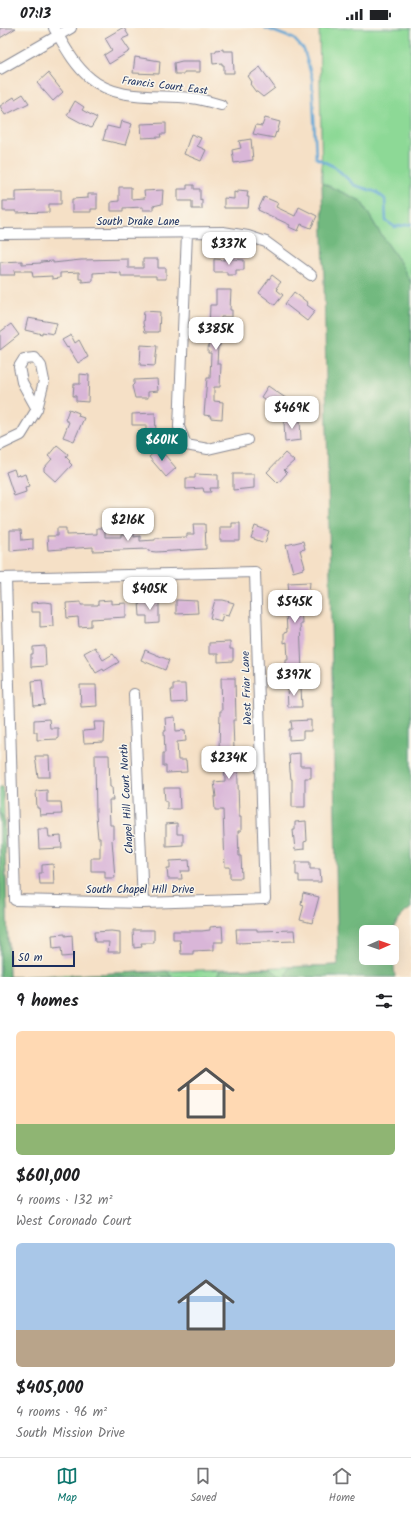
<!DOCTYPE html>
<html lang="en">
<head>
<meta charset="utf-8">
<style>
  :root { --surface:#fff; --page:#f6f6f6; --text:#202124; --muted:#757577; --line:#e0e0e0; --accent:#0f766e }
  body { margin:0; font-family:Kalam,sans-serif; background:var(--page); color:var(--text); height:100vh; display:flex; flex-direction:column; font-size:15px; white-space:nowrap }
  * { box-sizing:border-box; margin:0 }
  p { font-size:13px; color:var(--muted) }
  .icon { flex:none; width:22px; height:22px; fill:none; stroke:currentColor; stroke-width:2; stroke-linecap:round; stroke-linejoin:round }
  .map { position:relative; height:949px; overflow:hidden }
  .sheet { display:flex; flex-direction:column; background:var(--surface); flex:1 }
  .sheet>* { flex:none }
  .needle { width:26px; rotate:88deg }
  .tools { position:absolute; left:359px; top:897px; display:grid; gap:8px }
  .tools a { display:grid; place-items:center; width:40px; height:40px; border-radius:6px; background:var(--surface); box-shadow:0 4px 16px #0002; font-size:20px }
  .scale { position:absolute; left:12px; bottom:10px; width:63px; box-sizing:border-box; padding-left:4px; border:2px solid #1b2f5e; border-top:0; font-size:11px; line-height:14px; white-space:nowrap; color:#1b2f5e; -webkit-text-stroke:3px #fbf7ec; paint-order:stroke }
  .price { position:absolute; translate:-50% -34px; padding:0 9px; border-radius:8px; background:#fff; color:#222; font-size:13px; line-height:26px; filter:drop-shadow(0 1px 2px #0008) }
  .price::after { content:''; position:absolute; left:50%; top:24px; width:12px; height:9px; margin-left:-6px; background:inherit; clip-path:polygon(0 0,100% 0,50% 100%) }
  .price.current { background:var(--accent); color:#fff }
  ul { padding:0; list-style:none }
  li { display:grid; align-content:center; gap:8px; height:212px; padding:0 16px }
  li span { display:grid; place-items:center; height:124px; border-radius:6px; color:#555 }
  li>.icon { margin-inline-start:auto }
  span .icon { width:72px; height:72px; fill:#fffc; stroke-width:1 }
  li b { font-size:17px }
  h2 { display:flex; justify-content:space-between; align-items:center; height:48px; padding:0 16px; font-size:17px }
  .status { display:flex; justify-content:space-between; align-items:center; height:28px; padding:0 20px; background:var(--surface); direction:ltr }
  .status svg { height:11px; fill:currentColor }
  .dock { display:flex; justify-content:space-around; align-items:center; height:56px; border-top:1px solid var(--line); background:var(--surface); font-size:11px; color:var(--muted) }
  .dock a { display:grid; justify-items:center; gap:2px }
  .dock .current { color:var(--accent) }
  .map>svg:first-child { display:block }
  .green { fill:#8dd996; stroke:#54847a }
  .forest { fill:#72b97f; stroke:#46746e; fill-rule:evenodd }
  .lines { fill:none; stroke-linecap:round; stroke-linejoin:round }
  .stream { stroke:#5fa5d5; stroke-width:2.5 }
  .building { fill:#d9b6d8 }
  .street-casing { stroke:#888892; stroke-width:12 }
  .street { stroke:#fff; stroke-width:10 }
  .labels { text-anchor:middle; stroke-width:3; stroke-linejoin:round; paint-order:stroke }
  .street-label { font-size:11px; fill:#1b2f5e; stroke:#fbf7ec }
</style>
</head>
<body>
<div class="status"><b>07:13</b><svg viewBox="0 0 49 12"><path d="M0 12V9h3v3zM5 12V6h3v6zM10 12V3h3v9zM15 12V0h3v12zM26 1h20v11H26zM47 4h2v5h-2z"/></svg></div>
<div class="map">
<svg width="411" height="949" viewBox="0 0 411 949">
  <rect width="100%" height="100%" fill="#fbf7ec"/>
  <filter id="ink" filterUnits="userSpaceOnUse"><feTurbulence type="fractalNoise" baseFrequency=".025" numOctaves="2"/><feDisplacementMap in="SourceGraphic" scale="8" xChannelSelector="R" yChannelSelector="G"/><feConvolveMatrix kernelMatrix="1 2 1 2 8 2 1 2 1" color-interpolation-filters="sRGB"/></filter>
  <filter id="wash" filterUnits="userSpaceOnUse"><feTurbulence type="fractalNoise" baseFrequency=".012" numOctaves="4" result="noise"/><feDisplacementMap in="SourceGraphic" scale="16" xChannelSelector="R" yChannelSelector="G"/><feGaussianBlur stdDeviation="0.9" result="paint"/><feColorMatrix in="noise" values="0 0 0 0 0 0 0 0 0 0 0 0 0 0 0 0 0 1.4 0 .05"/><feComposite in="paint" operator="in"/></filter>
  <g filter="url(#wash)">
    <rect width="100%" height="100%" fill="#f5e0c6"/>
    <path class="green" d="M319,0H411V255L398,231L378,202L361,173L322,155Z
      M0,759H3L9,949L338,937L339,949H0Z"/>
    <path class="forest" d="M322,155L361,173L378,202L398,231L411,255V880C404,885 398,891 394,899C391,907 394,939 395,949H286L290,939L338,937ZM366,904H392V930H366Z
      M0,785L4,791L9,949L55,947V949H1L0,948Z
      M270,940L281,949H216L220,942Z
      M167,943L172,949H69L70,947Z"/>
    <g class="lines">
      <path class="stream" d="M265,0L294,11L304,22L312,50L316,130L335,139L354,157L376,164L385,171L386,193L395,199L411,196"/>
    </g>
    <g id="blocks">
      <path class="building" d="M0,0H16L0,10Z
        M122,0H124L129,8L122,11L130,23L109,36L104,27L112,22L105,10Z
        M223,21V23H233L234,45H224V37H222V35L213,36L212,24H216V22Z
        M135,29L160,33L159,46L133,45Z
        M182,33H200V44H184V46H175L174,35Z
        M260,39L275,60L263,69L257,64H256L250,56L252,54L248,48Z
        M48,45L63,64L53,73L37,55Z
        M23,66L29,75L5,87L0,78L14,69L15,71Z
        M75,73L84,79L82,82L97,90L91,100L67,87Z
        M265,90L280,94L277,105L276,104L274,110L253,106L256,97L262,98Z
        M122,93L132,96L125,117L103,112L107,98L120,101Z
        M166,95V106H160L161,109L142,110L141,96Z
        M191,106L201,110L197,118L206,122L201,133L184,126Z
        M251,111L253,132L234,135L232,122L241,120L239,113Z
        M187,157H194V161H200V172L202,171V181H192V173H178V161H187Z
        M119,159H131V171L145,170L144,163L163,162L162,176L153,178V182H143V179L123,180V183H111V174L119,173Z
        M39,162H61V176H49V184L16,185V183H3V173H16V163Z
        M238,162L248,163L247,169H249L248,180H224V170L234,171V164L238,165Z
        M88,166H97V181H91V184H72V171L88,170Z
        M264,169L278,175L276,179L295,188L299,179L317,188L311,200L301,196L298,203L289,199L290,197L258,182Z
        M225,230L244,232V242H236V247H227V244H214V231L225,232Z
        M128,231V240H143V231H158V240H166V251H156V248H121V245L108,244L93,245V253L82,254V251H79V244L60,245V250L52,251V248L33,249L32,243H14L15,247H0V234L22,233V236L41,235V234L53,233V235L81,232Z
        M272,247L281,254L276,260L278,261L277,262L283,267L275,277L259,265Z
        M216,262H231L230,282H232V289H221L220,318H218L217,336H221L220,359H214V373L223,374L222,391L210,390L211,388L204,387L207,350H210L211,325H208L210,277H216Z
        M294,264L308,275L307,277L315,283L307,293L285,276Z
        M144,283L160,284L159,304H145L143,295Z
        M28,290L57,295L54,306L42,304V306L25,302Z
        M11,296L19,307L0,322V304Z
        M71,307L75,315L79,312L88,329L78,335L68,319L67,320L62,312Z
        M141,317L157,318L155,338L140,337Z
        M80,346L89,347L88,374L76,373V368H73L74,356H80Z
        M157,351L158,363L148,364V370H135L132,358L134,356V352Z
        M268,358L287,371L278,385L270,379L272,376L261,369Z
        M69,381L79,385L78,388L84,390L74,413L63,409L69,394L65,392Z
        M155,385L156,404L146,405V397H132V386Z
        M300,391L301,412L285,414L284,393Z
        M57,417L68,426L66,429L70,433L69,434L72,437L56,454L44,443V440L52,431L48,428Z
        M159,420L176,440L166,449L149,429Z
        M285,425L294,433L284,442L287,445L278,455L267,444Z
        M14,441L16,447L19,446L20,448L25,446L29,458L25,459L26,464L14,468L6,444Z
        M195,446L218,447V460H210L211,464H204L203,460L186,461V450H195Z
        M233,446H254V460L233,462Z
        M232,495H240V513H220V499H232Z
        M193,496H205L206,521L156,524L148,523V521L93,523V519L48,522L47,508H57V500H66V507L97,506V500H105V509H121V506H134V509L140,508V513L155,512V510L187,509V506H194Z
        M255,498L269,503L265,515L251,510Z
        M10,502H21L22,512L33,511V521L10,523Z
        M303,513L305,521L300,522L305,539L303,540V541L293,544L286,517Z
        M310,554L308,578L301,579L302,595H300L302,644L286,645V632H288L287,614L284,615V605L287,604L285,563H289L288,555Z
        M111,572V576L126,575V589L91,591V598L79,599L78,589L67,590L66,575L81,574V577H98V573Z
        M152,572V574L159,573V595L147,596V588H140L139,573Z
        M176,572L197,573L198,585L176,586Z
        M215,572H223L234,575L229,587L223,586L221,593L210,590Z
        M44,574L52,575L53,598L40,599V584H31V575Z
        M230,614V621H233V633L218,634V626H209V615Z
        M45,618L46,638L31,639V626H33V619Z
        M95,619L103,632L113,626L119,634L104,643L103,641L96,645L84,625Z
        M145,622L169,632L165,642L141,632Z
        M221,650H235L236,692H233L234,722H237L239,789H241V803H238L239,828H241L242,850H230V839H225L223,782H215L214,769H216L214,754L225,753L224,731H218L217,723H219L220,683H222Z
        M42,652L45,677L34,678L32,653Z
        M173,656H185L186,674L172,675L171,662H173Z
        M80,657H96L97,678L81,679Z
        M287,659H301L302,679H288Z
        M175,689L176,703L185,702L186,713L177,714L178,732H186L187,744L166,745V738H163V725H165L164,703H166L165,690Z
        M49,691L50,700H58V711L37,712V704H34V692Z
        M311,692V703H303V711L289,712V701H292L291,693Z
        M94,694H105L104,714L84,715L83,703L95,702Z
        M300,725V738H311V750H305V779H292V751H291L290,743L289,726Z
        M95,727H109L110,759H112L113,772H109L110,797H113V811L112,812L115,850H105V843H91V830H100V810H98L96,787Z
        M35,728H49L50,749H38Z
        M164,760H179L180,781H167V773H165Z
        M47,762V774H61L62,786L40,787L39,780H37L36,763Z
        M306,793L307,813L304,814V821L295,822L293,802H295V794Z
        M177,795V806H183V817L166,818V796Z
        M38,801H48L49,809L61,808L62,820L39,821Z
        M189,832L190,843H181L182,851H168L167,840H170V833Z
        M296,834H310V841H320L321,854H299V847H296Z
        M53,836L54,856H40L39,845H42V837Z
        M303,865L319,869L312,895L300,892L304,877L301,876Z
        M222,898L223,914H214V922L193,923V926H181L180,912H173V903H202L210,902V899Z
        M236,901H257V903L294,902L295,913L237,915Z
        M133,902H154V915H141L142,919L134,920Z
        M111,903L120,904V924H108L109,914H95L94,904Z
        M65,906V908L72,907L73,928L62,929L61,920L53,921L52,907Z"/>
    </g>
  </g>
  <g filter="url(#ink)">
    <use href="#blocks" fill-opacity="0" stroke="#888892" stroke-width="1"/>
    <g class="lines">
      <g class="street-casing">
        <path id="street" d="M54,0C64,17 74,37 90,50C118,74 157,66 191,70C201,71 211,74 221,77
          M0,41L71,0
          M187,205L179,399L186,417L208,421L247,412
          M0,206L223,204L248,208L266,214L311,247
          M0,417L21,407L37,381L44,353L41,338L35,330L24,331L19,339L22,354L37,381
          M0,550L255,544L265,871L143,875L15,872L6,550
          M134,666L143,875"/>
      </g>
      <use href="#street" class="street"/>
    </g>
  </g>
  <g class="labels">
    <g class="street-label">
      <text transform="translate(165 57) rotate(7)" y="4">Francis Court East</text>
      <text x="138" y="197">South Drake Lane</text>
      <text transform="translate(246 660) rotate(-92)" y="4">West Friar Lane</text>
      <text transform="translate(126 771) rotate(-93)" y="4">Chapel Hill Court North</text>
      <text x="140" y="865">South Chapel Hill Drive</text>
    </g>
  </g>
</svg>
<div class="tools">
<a><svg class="needle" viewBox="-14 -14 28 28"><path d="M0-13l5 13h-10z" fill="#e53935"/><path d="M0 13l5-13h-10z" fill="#757577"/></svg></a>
</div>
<div class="scale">50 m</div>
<b class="price" style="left:229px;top:238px">$337K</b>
<b class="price" style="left:216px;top:323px">$385K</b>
<b class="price" style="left:292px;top:402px">$469K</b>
<b class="price current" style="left:162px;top:434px">$601K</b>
<b class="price" style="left:128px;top:514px">$216K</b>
<b class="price" style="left:150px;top:583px">$405K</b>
<b class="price" style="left:295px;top:596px">$545K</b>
<b class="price" style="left:294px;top:669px">$397K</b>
<b class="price" style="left:229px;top:752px">$234K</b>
</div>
<section class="sheet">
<h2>9 homes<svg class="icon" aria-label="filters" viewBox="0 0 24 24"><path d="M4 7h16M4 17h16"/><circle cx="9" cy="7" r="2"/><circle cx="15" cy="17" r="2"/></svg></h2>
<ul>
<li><span style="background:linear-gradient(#ffd9b3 75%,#8fb573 0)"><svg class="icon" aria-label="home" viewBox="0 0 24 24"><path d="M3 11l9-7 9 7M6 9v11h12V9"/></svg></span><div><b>$601,000</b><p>4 rooms · 132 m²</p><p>West Coronado Court</p></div></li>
<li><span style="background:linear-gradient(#a9c7e8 70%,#b9a48a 0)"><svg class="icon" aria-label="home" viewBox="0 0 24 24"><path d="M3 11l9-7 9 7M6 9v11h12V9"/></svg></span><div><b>$405,000</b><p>4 rooms · 96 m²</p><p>South Mission Drive</p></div></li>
</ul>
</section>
<nav class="dock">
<a class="current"><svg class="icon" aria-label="map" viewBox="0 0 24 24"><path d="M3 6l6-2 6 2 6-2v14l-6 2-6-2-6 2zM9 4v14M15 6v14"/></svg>Map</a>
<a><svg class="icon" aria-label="saved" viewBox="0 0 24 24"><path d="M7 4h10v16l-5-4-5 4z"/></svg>Saved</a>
<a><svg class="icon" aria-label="home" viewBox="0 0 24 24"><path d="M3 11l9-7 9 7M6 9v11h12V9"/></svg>Home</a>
</nav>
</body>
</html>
